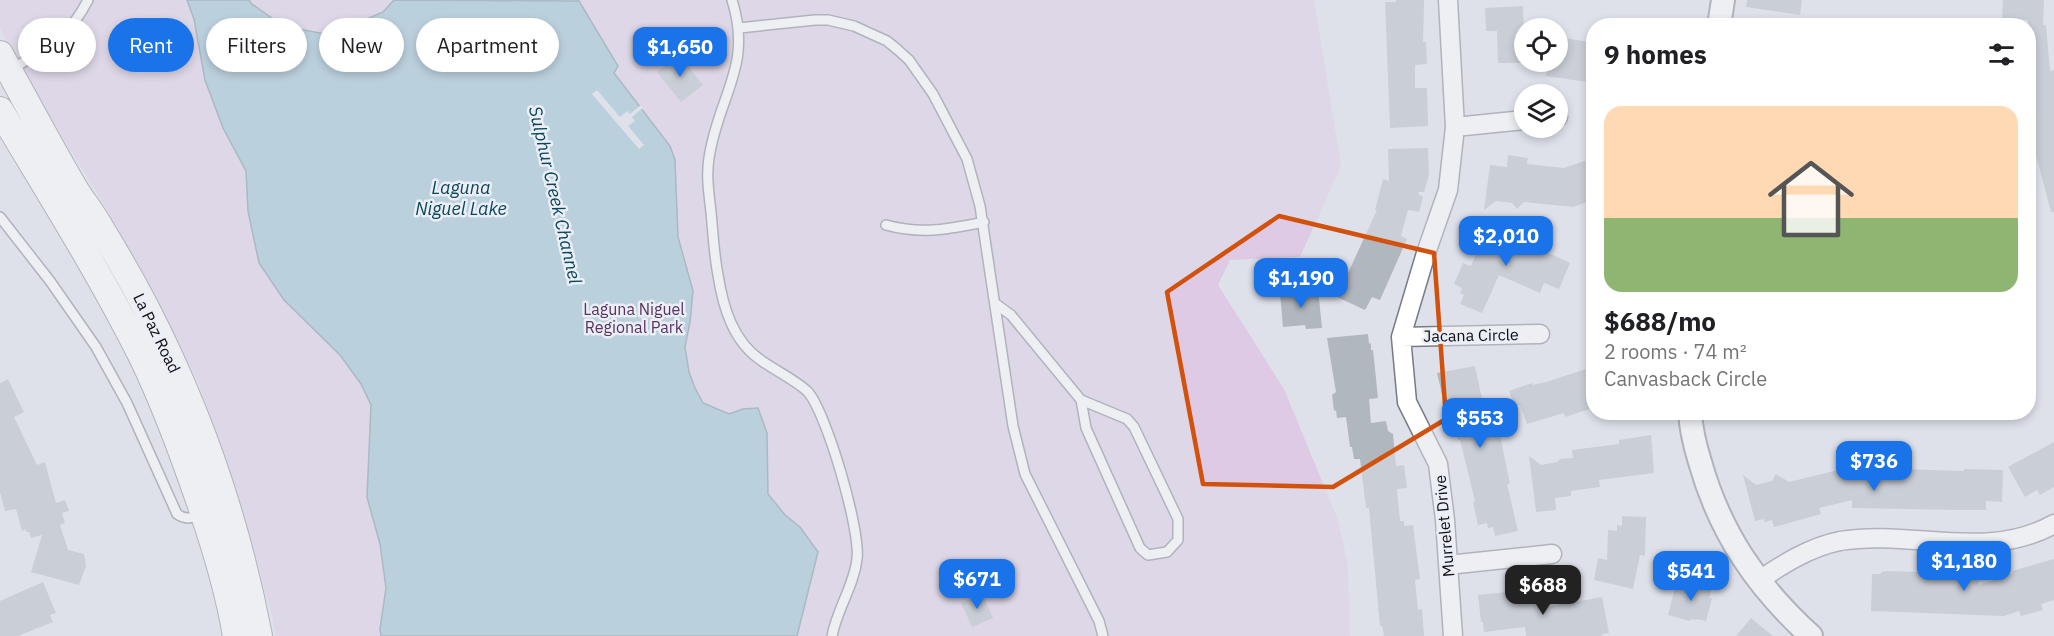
<!DOCTYPE html>
<html lang="en">
<head>
<meta charset="utf-8">
<style>
  :root { --surface:#fff; --page:#f6f6f6; --text:#202124; --muted:#757577; --line:#e0e0e0; --accent:#1a73e8 }
  body { margin:0; font-family:"IBM Plex Sans",sans-serif; background:var(--page); color:var(--text); height:100vh; display:flex; flex-direction:column; font-size:22px; white-space:nowrap }
  * { box-sizing:border-box; margin:0 }
  p { font-size:20px; color:var(--muted) }
  .icon { flex:none; width:33px; height:33px; fill:none; stroke:currentColor; stroke-width:2; stroke-linecap:round; stroke-linejoin:round }
  .map { position:relative; flex:1; overflow:hidden }
  .details { position:absolute; left:1586px; top:18px; width:450px; height:402px; display:flex; flex-direction:column; background:var(--surface); border-radius:24px; box-shadow:0 3px 9px #0003 }
  .details>* { flex:none }
  .top-card { position:absolute; left:18px; top:18px; width:570px; height:54px; display:flex; gap:12px }
  .tools { position:absolute; left:1514px; top:18px; display:grid; gap:12px }
  .tools a { display:grid; place-items:center; width:54px; height:54px; border-radius:50%; background:var(--surface); box-shadow:0 3px 9px #0003; font-size:30px }
  .price { position:absolute; translate:-50% -51px; padding:0 14px; border-radius:12px; background:var(--accent); color:#fff; font-size:20px; line-height:39px; filter:drop-shadow(0 2px 3px #0008) }
  .price::after { content:''; position:absolute; left:50%; top:36px; width:18px; height:14px; margin-left:-9px; background:inherit; clip-path:polygon(0 0,100% 0,50% 100%) }
  .price.on { background:#222; color:#fff }
  ul { padding:0; list-style:none }
  li { display:grid; align-content:center; gap:12px; height:318px; padding:0 18px }
  li+li { border-top:2px solid var(--line) }
  li span { display:grid; place-items:center; height:186px; border-radius:18px; color:#555 }
  li>.icon { margin-inline-start:auto }
  span .icon { width:108px; height:108px; fill:#fffc; stroke-width:1 }
  li b { font-size:26px }
  h2 { display:flex; justify-content:space-between; align-items:center; height:72px; padding:0 18px; font-size:26px }
  .chip { padding:0 21px; border-radius:27px; background:var(--surface); box-shadow:0 3px 9px #0003; font-size:21px; line-height:54px }
  .chip.on { background:var(--accent); color:#fff }
  .map>svg:first-child { display:block }
  .green { fill:#decae4 }
  .water { fill:#91bbce; stroke:#6a8796; stroke-width:1.5 }
  .pier { fill:#dee1ea }
  .building { fill:#b1b7be }
  .lines { fill:none; stroke-linecap:round; stroke-linejoin:round }
  .service-casing { stroke:#787b83; stroke-width:12 }
  .minor-casing { stroke:#787b83; stroke-width:21 }
  .tertiary-casing { stroke:#787b83; stroke-width:26 }
  .secondary-casing { stroke:#787b83; stroke-width:28 }
  .service { stroke:#fff; stroke-width:9 }
  .minor { stroke:#fff; stroke-width:18 }
  .tertiary { stroke:#fff; stroke-width:22 }
  .secondary { stroke:#fff; stroke-width:26 }
  .marked { fill:none; stroke:#d2520d; stroke-width:4.5; stroke-linejoin:round }
  .labels { text-anchor:middle; stroke-width:5; stroke-linejoin:round; paint-order:stroke }
  .park-label { font-size:16px; fill:#56345f; stroke:#ebeef7 }
  .street-label { font-size:16px; fill:#0e0f12; stroke:#ebeef7 }
  .water-label { font-size:18px; font-style:italic; fill:#0a475a; stroke:#ebeef7 }
</style>
</head>
<body>
<div class="map">
<svg width="2054" height="636" viewBox="0 0 2054 636">
  <rect width="100%" height="100%" fill="#dee1ea"/>
  <path class="green" d="M0,0H1314L1341,166L1300,257L1230,260L1218,285L1284,389L1338,520L1348,565L1350,636H276L272,616L237,494L198,381L150,288L96,191L33,91L7,43L0,28Z"/>
  <path class="water" d="M187,0H249L252,4L283,26L330,35L383,12L394,0L579,1L618,66L614,73L670,146L675,160L678,237L693,291L690,322L685,347L689,372L695,388L703,403L729,414L743,409L758,408L767,433L768,494L785,515L800,527L818,552L797,636H381L380,629L386,588L380,544L367,497L371,405L361,384L340,355L284,300L259,263L248,211L246,171L223,128L205,80L194,19Z"/>
  <path class="pier" d="M597,90L620,117L627,111L630,114L641,105L643,108L632,117L635,121L628,126L644,145L639,149L592,94Z"/>
  <path class="building" d="M1396,0H1424L1423,42H1426L1427,64L1415,65V88H1427L1428,126L1390,128L1385,2H1396Z
    M1747,0H1802L1800,15L1746,7Z
    M2003,0H2044L2043,25H2046L2050,71L2054,70V212H2051L2028,125V20L2002,18Z
    M1523,6L1524,45H1522L1524,63H1498L1497,31H1486L1485,8Z
    M1557,37L1590,42L1588,55H1593V83L1546,76L1548,62H1557Z
    M679,55L703,85L681,102L657,72Z
    M1428,148L1429,175L1424,192H1419L1418,194L1423,197L1419,212L1408,210L1401,236L1407,239L1380,300L1372,297L1365,310L1337,297L1377,210H1375L1383,179L1389,181L1388,149Z
    M1508,155L1528,158L1527,164L1564,168L1590,159L1593,166V200L1573,207L1524,202L1517,209L1512,203L1496,201L1484,210L1490,165L1507,167Z
    M1481,221L1570,263L1559,289L1544,283L1540,293L1499,275L1482,313L1460,304L1464,295L1460,293L1462,288L1454,284L1463,263L1471,266L1480,245L1472,242Z
    M1318,289L1322,328L1306,329L1305,325L1283,327L1280,293Z
    M1368,334L1369,344L1371,343V350H1373L1378,398L1369,399L1371,423L1386,421L1388,431L1393,434L1396,466L1404,465L1407,488L1397,489L1400,521H1404V526L1413,525L1420,579L1415,580L1418,610L1422,609L1424,636H1384L1382,626H1380L1369,508H1366L1360,459H1354L1352,447H1350L1346,417L1337,418L1336,410L1334,411L1332,395L1336,392L1327,338Z
    M1475,366L1484,408L1494,406L1510,484H1507L1518,531L1495,536L1493,527L1488,528L1487,523L1478,525L1473,502L1475,501L1460,440H1458L1451,409L1446,411L1437,373Z
    M1589,368L1593,381V408L1565,417L1564,413L1527,424L1520,405L1514,407L1509,391L1532,383V385L1546,382Z
    M8,379L24,412L14,417L37,465L45,462L56,503L65,500L69,511L62,513L65,523L60,525L68,550L84,554L86,566L79,585L31,572L42,535L31,538L29,532H26V529L22,531L16,509L5,511L0,492V383Z
    M1651,435L1654,473L1599,480L1600,487L1571,491V496L1555,498L1556,510L1536,512L1529,456L1541,465L1557,462L1560,459L1573,458L1572,450L1619,444V440Z
    M2054,442V487L2040,495L2037,490L2025,497L2008,467Z
    M1838,467L1901,470L1902,469L1964,471V469L2003,470L2002,502L1986,501V510H1959L1852,508V500L1819,508L1821,514L1774,527L1772,520L1765,522L1764,519L1755,521L1743,475L1756,485L1772,481L1776,474L1789,482L1838,470Z
    M1622,516L1646,517L1645,556L1640,555L1633,589L1594,580L1598,558L1607,560L1608,530L1617,531V525L1622,526Z
    M2054,559V600L2041,604L2043,610L2021,616L2019,611L2004,616L1871,611L1872,574H1881V572L1887,571L1979,574L1978,585L2007,576V574L2013,573L2012,571Z
    M1683,579L1712,587L1709,598H1712L1706,621L1697,619L1696,620L1691,619L1690,621L1668,615L1675,588L1681,589Z
    M43,582L56,613L50,615L53,622L18,636H0V601Z
    M1516,591L1517,604L1547,600V607L1602,597L1609,633L1602,634V636H1526L1525,627L1484,632L1483,622H1481L1478,595Z
    M982,593L993,618L972,627L961,603Z
    M1751,618L1773,636H1736Z"/>
  <g class="lines">
    <g class="service-casing">
      <path id="service" d="M732,0C753,67 718,96 709,158C706,176 709,194 711,212C713,233 714,254 718,275C723,307 733,342 762,361C776,371 794,379 807,391C826,410 861,531 857,559C854,586 837,609 832,636
        M739,28L815,20H828L854,26L887,41L898,50L909,60L933,94L967,159L980,206L1013,426L1025,474L1099,621L1103,636
        M12,69C48,47 68,39 88,0
        M0,217L50,281L96,347L127,403L177,514C185,520 192,518 201,515
        M886,225C922,235 948,229 984,222
        M996,304L1011,315L1081,400L1086,428L1140,548L1148,555L1167,552L1178,540V519L1134,427L1127,419L1081,400"/>
    </g>
    <g class="minor-casing">
      <path id="minor" d="M1448,0L1455,127L1448,190L1426,253L1401,337L1407,402L1438,464L1445,520L1453,636
        M1557,117H1558
        M1455,127L1524,120
        M1401,337L1540,334
        M1448,565L1552,554
        M1758,581C1783,564 1810,547 1840,541C1912,529 1987,562 2054,524"/>
    </g>
    <g class="tertiary-casing">
      <path id="tertiary" d="M1719,26L1723,0
        M1690,412C1691,430 1695,446 1700,462C1720,533 1757,587 1811,636"/>
    </g>
    <g class="secondary-casing">
      <path id="secondary" d="M0,54C25,99 49,145 75,189C83,202 93,214 100,227C116,253 131,279 145,306C199,410 237,521 259,636
        M0,110C48,191 99,271 141,355C166,406 185,459 203,512C217,553 229,594 236,636"/>
    </g>
    <use href="#service" class="service"/>
    <use href="#minor" class="minor"/>
    <use href="#tertiary" class="tertiary"/>
    <use href="#secondary" class="secondary"/>
  </g>
  <path d="M0 0H2054V636H0ZM1279,216L1434,253L1446,419L1333,487L1203,484L1167,292Z" fill="#dee1ea" fill-opacity=".55" fill-rule="evenodd"/>
  <path class="marked" d="M1279,216L1434,253L1446,419L1333,487L1203,484L1167,292Z"/>
  <g class="labels">
    <g class="park-label">
      <text x="634" y="315">Laguna Niguel<tspan x="634" dy="18">Regional Park</tspan></text>
    </g>
    <g class="street-label">
      <text transform="translate(157 333) rotate(64)" y="6">La Paz Road</text>
      <text transform="translate(1471 335) rotate(-1)" y="6">Jacana Circle</text>
      <text transform="translate(1444 526) rotate(-95)" y="6">Murrelet Drive</text>
    </g>
    <g class="water-label">
      <text x="461" y="194">Laguna<tspan x="461" dy="21">Niguel Lake</tspan></text>
      <text transform="translate(555 195) rotate(77)" y="6">Sulphur Creek Channel</text>
    </g>
  </g>
</svg>
<div class="tools">
<a><svg class="icon" aria-label="locate" viewBox="0 0 24 24"><circle cx="12" cy="12" r="6"/><path d="M12 2v4M12 18v4M2 12h4M18 12h4"/></svg></a>
<a><svg class="icon" aria-label="layers" viewBox="0 0 24 24"><path d="M12 4l9 5-9 5-9-5zM3 14l9 5 9-5"/></svg></a>
</div>
<b class="price" style="left:680px;top:78px">$1,650</b>
<b class="price" style="left:1506px;top:267px">$2,010</b>
<b class="price" style="left:1301px;top:309px">$1,190</b>
<b class="price" style="left:1480px;top:449px">$553</b>
<b class="price" style="left:1874px;top:492px">$736</b>
<b class="price" style="left:1964px;top:592px">$1,180</b>
<b class="price" style="left:1691px;top:602px">$541</b>
<b class="price" style="left:977px;top:610px">$671</b>
<b class="price on" style="left:1543px;top:616px">$688</b>
<div class="top-card">
<a class="chip">Buy</a>
<a class="chip on">Rent</a>
<a class="chip">Filters</a>
<a class="chip">New</a>
<a class="chip">Apartment</a>
</div>
<section class="details">
<h2>9 homes<svg class="icon" aria-label="filters" viewBox="0 0 24 24"><path d="M4 7h16M4 17h16"/><circle cx="9" cy="7" r="2"/><circle cx="15" cy="17" r="2"/></svg></h2>
<ul>
<li><span style="background:linear-gradient(#ffd9b3 60%,#8fb573 0)"><svg class="icon" aria-label="home" viewBox="0 0 24 24"><path d="M3 11l9-7 9 7M6 9v11h12V9"/></svg></span><div><b>$688/mo</b><p>2 rooms · 74 m²</p><p>Canvasback Circle</p></div></li>
</ul>
</section>
</div>
</body>
</html>
